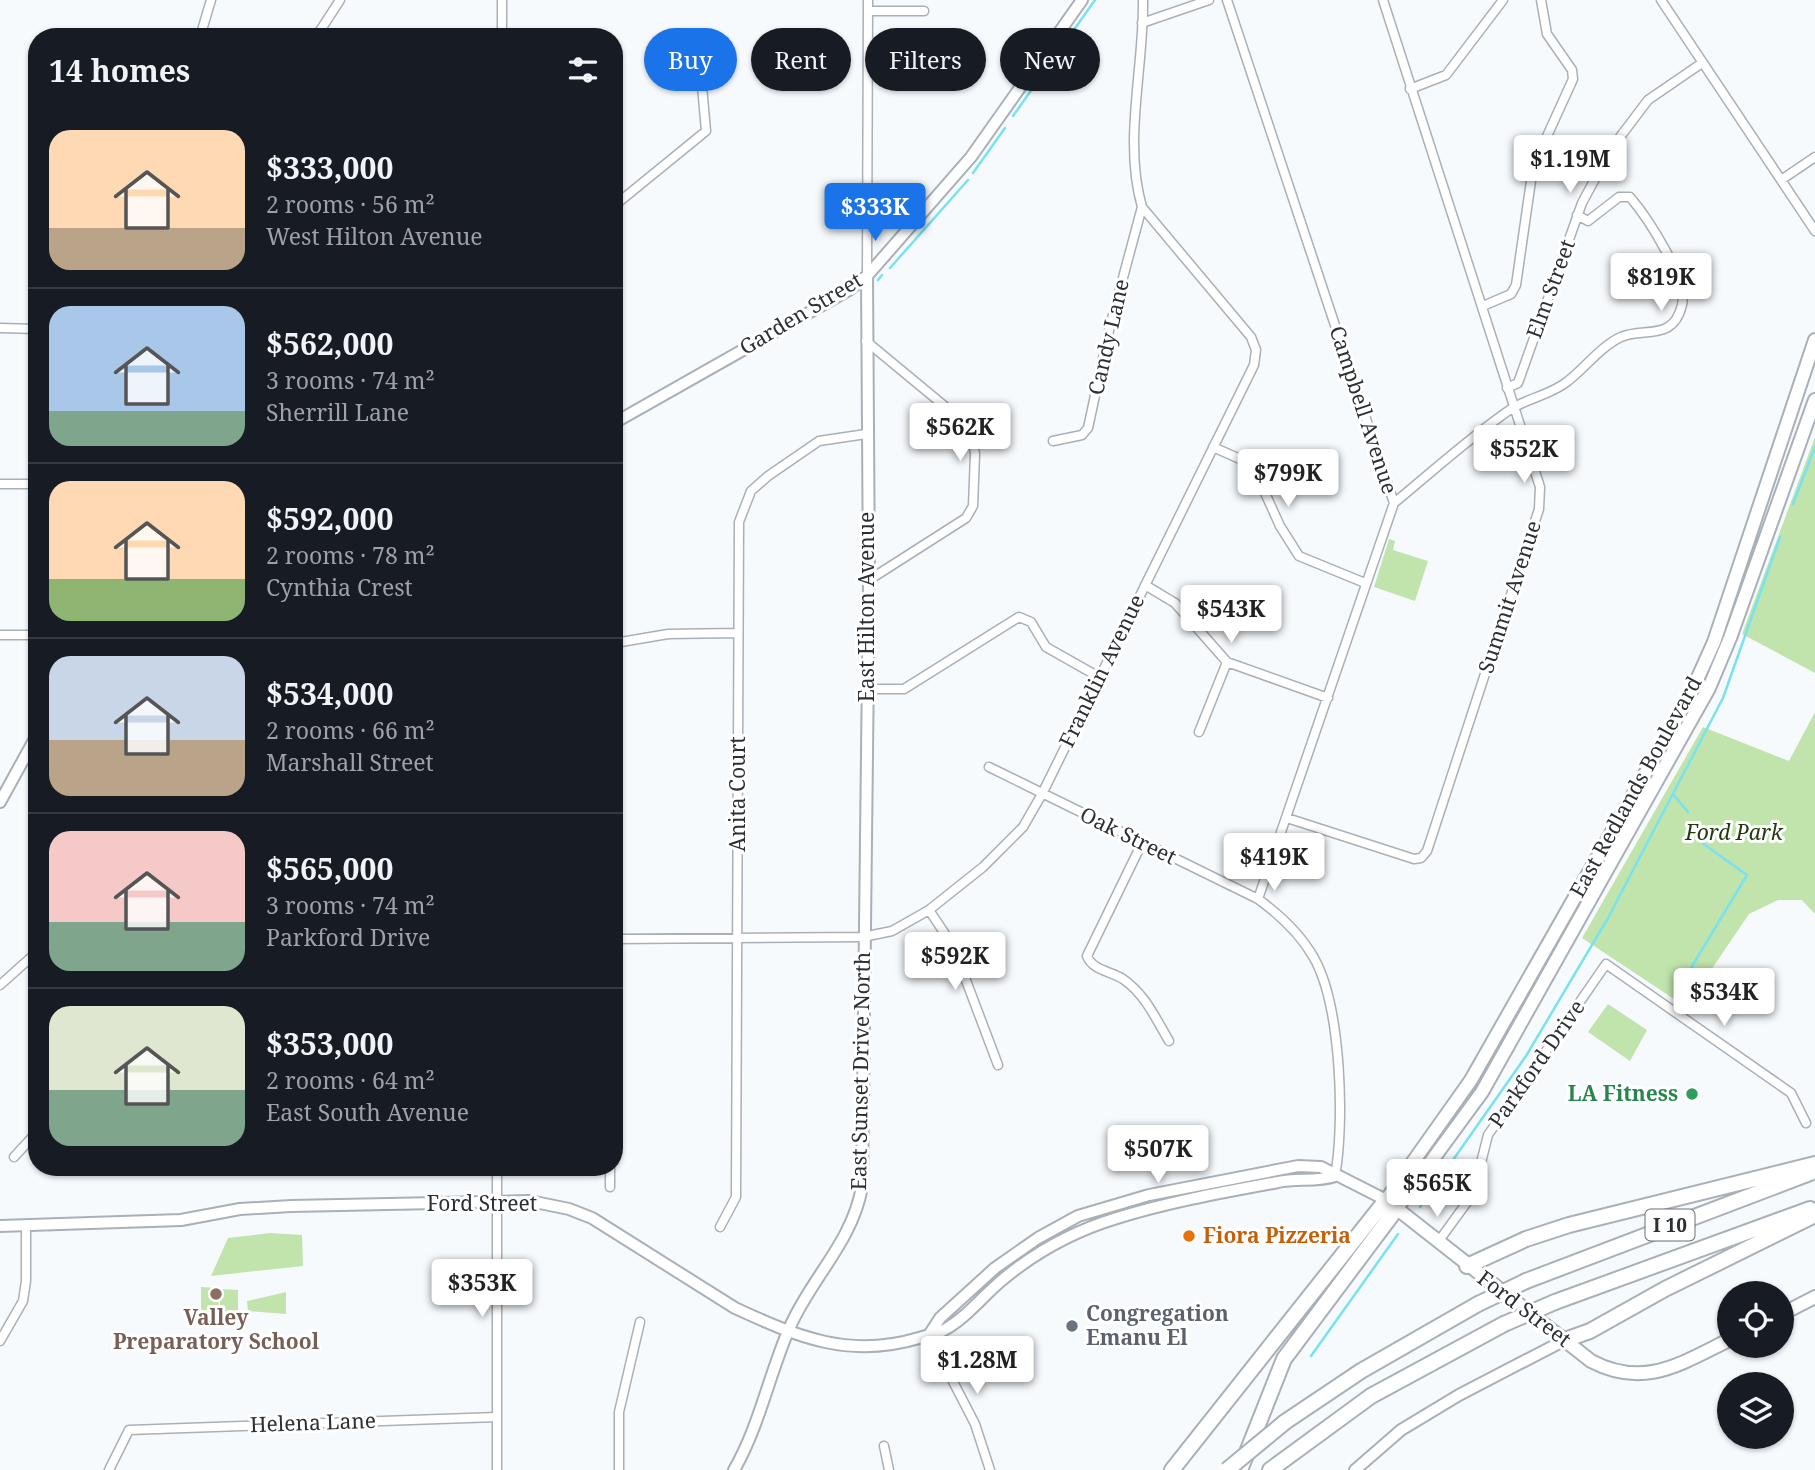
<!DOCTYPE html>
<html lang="en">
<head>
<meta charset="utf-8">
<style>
  :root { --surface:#171b24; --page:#242831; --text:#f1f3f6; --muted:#9ea1a6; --line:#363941; --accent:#1a73e8 }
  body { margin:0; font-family:"Noto Serif",serif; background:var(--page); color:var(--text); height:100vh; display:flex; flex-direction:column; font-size:26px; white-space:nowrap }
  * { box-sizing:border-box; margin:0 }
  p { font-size:23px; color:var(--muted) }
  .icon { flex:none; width:38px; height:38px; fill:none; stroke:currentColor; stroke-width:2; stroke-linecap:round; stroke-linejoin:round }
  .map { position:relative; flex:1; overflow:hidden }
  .details { position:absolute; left:28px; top:28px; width:595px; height:1148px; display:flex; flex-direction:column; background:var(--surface); border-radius:28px; box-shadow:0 2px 5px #0004 }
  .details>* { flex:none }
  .hud { position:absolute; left:644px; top:28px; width:665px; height:63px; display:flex; gap:14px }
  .tools { position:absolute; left:1717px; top:1281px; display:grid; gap:14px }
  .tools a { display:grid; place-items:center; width:77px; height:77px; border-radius:50%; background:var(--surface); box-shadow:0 2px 5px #0004; font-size:35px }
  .price { position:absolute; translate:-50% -60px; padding:0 16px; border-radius:7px; background:#fff; color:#222; font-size:23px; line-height:46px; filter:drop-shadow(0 2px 4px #0008) }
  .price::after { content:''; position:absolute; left:50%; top:42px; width:21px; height:16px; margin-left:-10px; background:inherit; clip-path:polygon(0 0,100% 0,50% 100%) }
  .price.selected { background:var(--accent); color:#fff }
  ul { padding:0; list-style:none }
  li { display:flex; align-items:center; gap:21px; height:175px; padding:0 21px }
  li+li { border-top:2px solid var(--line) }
  li span { display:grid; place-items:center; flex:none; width:196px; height:140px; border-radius:21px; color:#555 }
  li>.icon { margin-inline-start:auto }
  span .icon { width:84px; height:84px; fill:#fffc; stroke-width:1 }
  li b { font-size:30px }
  h2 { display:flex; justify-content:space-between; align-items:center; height:84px; padding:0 21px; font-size:30px }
  .tag { padding:0 24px; border-radius:32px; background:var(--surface); box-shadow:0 2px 5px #0004; font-size:24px; line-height:63px }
  .tag.selected { background:var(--accent); color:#fff }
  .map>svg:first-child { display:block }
  .green { fill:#c0e4ac }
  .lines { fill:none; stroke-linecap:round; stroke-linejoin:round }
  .stream { stroke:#79e2f0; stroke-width:2.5 }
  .minor-casing { stroke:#a9b0b8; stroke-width:11 }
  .tertiary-casing { stroke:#a9b0b8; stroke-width:14 }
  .secondary-casing { stroke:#a9b0b8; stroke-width:16 }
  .primary-casing { stroke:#a9b0b8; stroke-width:16 }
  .motorway-casing { stroke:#a9b0b8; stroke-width:18 }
  .minor { stroke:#fff; stroke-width:8 }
  .tertiary { stroke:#fff; stroke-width:10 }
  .secondary { stroke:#fff; stroke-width:12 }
  .primary { stroke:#fff; stroke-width:12 }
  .motorway { stroke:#fff; stroke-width:14 }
  .motorway-bridge-casing { stroke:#a9b0b8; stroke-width:18; stroke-linecap:butt }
  .motorway-bridge { stroke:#fff; stroke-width:14 }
  .leisure-dot { fill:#2e9e5b; stroke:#fff; stroke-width:2.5 }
  .food-dot { fill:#e8710a; stroke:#fff; stroke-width:2.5 }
  .education-dot { fill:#8d6e63; stroke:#fff; stroke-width:2.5 }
  .worship-dot { fill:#6b7280; stroke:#fff; stroke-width:2.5 }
  .labels { text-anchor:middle; stroke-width:6; stroke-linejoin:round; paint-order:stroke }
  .shield { fill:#fff; stroke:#6c6e70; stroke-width:2 }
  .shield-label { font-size:19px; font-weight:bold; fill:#2d3033 }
  .street-label { font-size:21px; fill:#2d3033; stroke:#fff }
  .park-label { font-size:21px; font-style:italic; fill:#213b0e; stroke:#fff }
  .leisure-label { font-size:21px; font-weight:bold; fill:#27864d; stroke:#fff; text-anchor:end }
  .food-label { font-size:21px; font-weight:bold; fill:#c56008; stroke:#fff; text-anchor:start }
  .worship-label { font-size:21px; font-weight:bold; fill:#5b616d; stroke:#fff; text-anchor:start }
  .education-label { font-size:21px; font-weight:bold; fill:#785e54; stroke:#fff }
</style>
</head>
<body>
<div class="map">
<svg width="1815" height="1470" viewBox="0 0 1815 1470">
  <rect width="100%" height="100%" fill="#f7fafd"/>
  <path class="green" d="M1815,437V673L1742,634Z
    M1389,539L1395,541L1393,550L1428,561L1415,601L1374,587Z
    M1815,712V914L1802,900H1778L1749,914L1686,1007L1582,938L1703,727L1789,761Z
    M1608,1004L1647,1030L1630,1061L1588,1032Z
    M270,1233L302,1235L303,1266L211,1276L228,1238Z
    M201,1287L219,1288L218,1317L201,1316Z
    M220,1289L238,1290V1321H220Z
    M286,1292V1314L248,1311L247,1301Z"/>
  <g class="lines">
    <path class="stream" d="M1013,116L1095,0
      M973,173L1005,128
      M890,268L968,180
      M878,280L882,275
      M1793,504L1815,447
      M1673,794L1688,812
      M1685,978L1747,875L1698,840L1697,823
      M1420,1207L1526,1056L1608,918L1723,698L1780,537
      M1311,1356L1398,1234"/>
    <g class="minor-casing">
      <path id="minor" d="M502,0V37
        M1227,0L1394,503L1258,899
        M1661,0L1815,231
        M868,11H924
        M1142,23L1209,0
        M200,37L211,0
        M316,37L340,0
        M1410,89L1446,75L1503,0
        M1781,180L1815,157
        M614,206L706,131L701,75
        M867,276L868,0
        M1483,306L1511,294L1516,285L1533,167L1573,79L1572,70L1547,34L1541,0
        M0,328L37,329
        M866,341L965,423L973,441L975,454L973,506L966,518L869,580
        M1507,388L1518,383L1582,203L1596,177L1617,141L1648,100L1702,63
        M1053,441L1082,435L1088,428L1110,326L1142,207
        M1213,447L1240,459L1256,473L1280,526L1299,556L1365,583
        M0,484H37
        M1394,503C1432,472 1470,437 1511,409C1528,398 1551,395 1568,381C1585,368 1601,346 1621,337C1644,327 1673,342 1682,305C1688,279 1647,217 1630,197H1619L1588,221L1577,215
        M1145,585L1175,603L1227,662L1328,698
        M0,635H37
        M868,689H904L1019,617L1031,622L1046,647L1099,677
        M1199,732L1227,662
        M989,767L1258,899C1280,915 1300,933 1314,958C1341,1006 1345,1122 1335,1176
        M1287,818L1414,859L1421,858L1427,851L1539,509L1540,487L1383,0
        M1142,843L1087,956C1093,971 1111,971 1123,979C1145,994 1156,1019 1169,1041
        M929,910L953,946L998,1065
        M614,939L863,937L892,931L929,910L983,867L1023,827L1042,794L1254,365L1256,350L1251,337L1142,207C1123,141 1144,68 1143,0
        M0,985L37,952
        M614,991L615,643L668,634L738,633
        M14,1157L37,1132
        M610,1187V1167
        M720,1227L736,1197L739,522L751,491L768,476L819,441L866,434
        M1438,1242L1473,1194L1488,1135L1606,964L1791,1093L1806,1123
        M929,1335L975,1424L990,1470
        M0,1341L23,1301L26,1281V1225
        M884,1446L889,1470
        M109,1470L129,1430L497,1417
        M497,1470V1167
        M619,1470V1412L640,1322"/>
    </g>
    <g class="tertiary-casing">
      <path id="tertiary" d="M614,423L849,290L867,276L971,157L1082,0
        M0,802L37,735
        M0,1226L181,1220L240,1209L291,1206L530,1201L569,1209L592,1218L735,1308C798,1337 849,1359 919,1338C927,1335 937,1334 944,1330C966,1318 982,1297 1001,1281C1034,1253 1074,1231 1117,1218C1168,1202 1224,1192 1278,1182C1297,1178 1317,1182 1335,1176
        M929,1335L940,1318L995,1268L1038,1238L1078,1216L1149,1195L1298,1166L1321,1167L1386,1200
        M734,1470C759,1427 769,1375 789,1329C810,1279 852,1243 862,1187L869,580L867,276
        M1355,1470L1401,1430L1459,1395L1565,1340"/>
    </g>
    <g class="secondary-casing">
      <path id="secondary" d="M1391,1204L1591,1361C1644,1389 1680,1364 1729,1340
        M1782,1314L1815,1297"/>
    </g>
    <g class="primary-casing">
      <path id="primary" d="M1386,1200L1471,1080L1691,693L1714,642L1815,340
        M1397,1208L1482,1092L1709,688L1730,638L1815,400"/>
    </g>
    <g class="motorway-casing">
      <path id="motorway" d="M1467,1266L1526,1239L1569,1225L1815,1164
        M1526,1281L1810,1173
        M1555,1302L1810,1209
        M1565,1340L1590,1331L1665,1289L1815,1215
        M1285,1422L1361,1371L1478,1304
        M1172,1470L1386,1200
        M1240,1470L1284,1359L1397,1208
        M1270,1470L1371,1396L1504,1324"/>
    </g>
    <use href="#minor" class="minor"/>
    <use href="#tertiary" class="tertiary"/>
    <use href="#secondary" class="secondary"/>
    <use href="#primary" class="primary"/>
    <use href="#motorway" class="motorway"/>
    <g class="motorway-bridge-casing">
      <path id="motorway-bridge" d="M1478,1304L1526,1281
        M1504,1324L1555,1302
        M1227,1470L1285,1422"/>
    </g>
    <use href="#motorway-bridge" class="motorway-bridge"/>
  </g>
  <circle class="leisure-dot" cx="1692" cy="1094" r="7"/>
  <circle class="food-dot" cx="1189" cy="1236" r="7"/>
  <circle class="education-dot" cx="216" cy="1294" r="7"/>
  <circle class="worship-dot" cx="1072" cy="1326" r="7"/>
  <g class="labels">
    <rect class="shield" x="1645.5" y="1209.5" width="49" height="31" rx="5"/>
    <g class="shield-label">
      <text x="1670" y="1232">I 10</text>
    </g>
    <g class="street-label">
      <text transform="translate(1551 289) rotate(-70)" y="7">Elm Street</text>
      <text transform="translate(801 314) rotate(-31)" y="7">Garden Street</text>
      <text transform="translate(1109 337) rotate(-77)" y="7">Candy Lane</text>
      <text transform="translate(1363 410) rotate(72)" y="7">Campbell Avenue</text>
      <text transform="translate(1510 597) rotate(-72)" y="7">Summit Avenue</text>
      <text transform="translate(867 607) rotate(-90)" y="7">East Hilton Avenue</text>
      <text transform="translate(1102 671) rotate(-64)" y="7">Franklin Avenue</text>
      <text transform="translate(1636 787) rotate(-61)" y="7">East Redlands Boulevard</text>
      <text transform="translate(738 794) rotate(-90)" y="7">Anita Court</text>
      <text transform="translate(1128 836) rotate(26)" y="7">Oak Street</text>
      <text transform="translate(1537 1064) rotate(-55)" y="7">Parkford Drive</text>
      <text transform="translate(861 1071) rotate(-89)" y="7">East Sunset Drive North</text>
      <text x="482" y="1211">Ford Street</text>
      <text transform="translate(1524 1309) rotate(37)" y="7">Ford Street</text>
      <text transform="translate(313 1423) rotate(-2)" y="7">Helena Lane</text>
    </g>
    <g class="park-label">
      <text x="1734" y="840">Ford Park</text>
    </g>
    <g class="leisure-label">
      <text x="1678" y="1101">LA Fitness</text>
    </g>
    <g class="food-label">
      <text x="1203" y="1243">Fiora Pizzeria</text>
    </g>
    <g class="worship-label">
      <text x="1086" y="1321">Congregation<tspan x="1086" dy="24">Emanu El</tspan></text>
    </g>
    <g class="education-label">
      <text x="216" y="1325">Valley<tspan x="216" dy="24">Preparatory School</tspan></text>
    </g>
  </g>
</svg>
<div class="tools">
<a><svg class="icon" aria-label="locate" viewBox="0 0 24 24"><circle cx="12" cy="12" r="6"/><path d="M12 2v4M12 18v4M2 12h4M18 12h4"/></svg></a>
<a><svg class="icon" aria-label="layers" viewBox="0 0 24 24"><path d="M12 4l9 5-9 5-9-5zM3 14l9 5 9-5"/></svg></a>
</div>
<b class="price" style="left:1570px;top:195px">$1.19M</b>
<b class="price selected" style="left:875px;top:243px">$333K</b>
<b class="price" style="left:1661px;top:313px">$819K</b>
<b class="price" style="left:960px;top:463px">$562K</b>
<b class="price" style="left:1524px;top:485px">$552K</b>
<b class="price" style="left:1288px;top:509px">$799K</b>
<b class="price" style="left:1231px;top:645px">$543K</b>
<b class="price" style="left:1274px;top:893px">$419K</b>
<b class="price" style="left:955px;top:992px">$592K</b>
<b class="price" style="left:1724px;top:1028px">$534K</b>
<b class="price" style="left:1158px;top:1185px">$507K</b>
<b class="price" style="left:1437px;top:1219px">$565K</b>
<b class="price" style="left:482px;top:1319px">$353K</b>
<b class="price" style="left:977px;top:1396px">$1.28M</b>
<div class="hud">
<a class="tag selected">Buy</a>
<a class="tag">Rent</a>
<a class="tag">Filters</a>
<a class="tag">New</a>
</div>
<section class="details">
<h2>14 homes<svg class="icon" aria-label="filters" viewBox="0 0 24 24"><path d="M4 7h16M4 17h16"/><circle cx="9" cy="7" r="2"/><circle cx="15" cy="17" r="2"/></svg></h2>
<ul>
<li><span style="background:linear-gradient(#ffd9b3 70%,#b9a48a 0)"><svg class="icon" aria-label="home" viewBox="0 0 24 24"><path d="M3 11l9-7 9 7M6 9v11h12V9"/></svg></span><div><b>$333,000</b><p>2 rooms · 56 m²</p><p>West Hilton Avenue</p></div></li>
<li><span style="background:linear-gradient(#a9c7e8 75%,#7fa58c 0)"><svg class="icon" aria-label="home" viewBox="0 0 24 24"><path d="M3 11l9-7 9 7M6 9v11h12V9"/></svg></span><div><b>$562,000</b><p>3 rooms · 74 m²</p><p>Sherrill Lane</p></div></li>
<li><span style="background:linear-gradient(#ffd9b3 70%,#8fb573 0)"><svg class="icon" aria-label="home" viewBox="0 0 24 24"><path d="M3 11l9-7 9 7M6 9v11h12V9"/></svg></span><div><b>$592,000</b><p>2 rooms · 78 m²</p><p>Cynthia Crest</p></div></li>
<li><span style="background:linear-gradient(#c9d6e8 60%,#b9a48a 0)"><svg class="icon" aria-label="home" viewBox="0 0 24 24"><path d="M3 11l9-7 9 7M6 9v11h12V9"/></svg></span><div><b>$534,000</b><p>2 rooms · 66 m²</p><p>Marshall Street</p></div></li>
<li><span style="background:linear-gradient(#f6c9c9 65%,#7fa58c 0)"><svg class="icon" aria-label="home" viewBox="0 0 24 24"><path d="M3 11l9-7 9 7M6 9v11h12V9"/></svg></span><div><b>$565,000</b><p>3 rooms · 74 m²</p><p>Parkford Drive</p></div></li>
<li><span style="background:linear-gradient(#dfe7d0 60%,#7fa58c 0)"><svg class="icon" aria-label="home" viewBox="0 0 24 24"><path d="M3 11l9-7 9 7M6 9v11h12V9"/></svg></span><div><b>$353,000</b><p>2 rooms · 64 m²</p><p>East South Avenue</p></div></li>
</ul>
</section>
</div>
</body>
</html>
